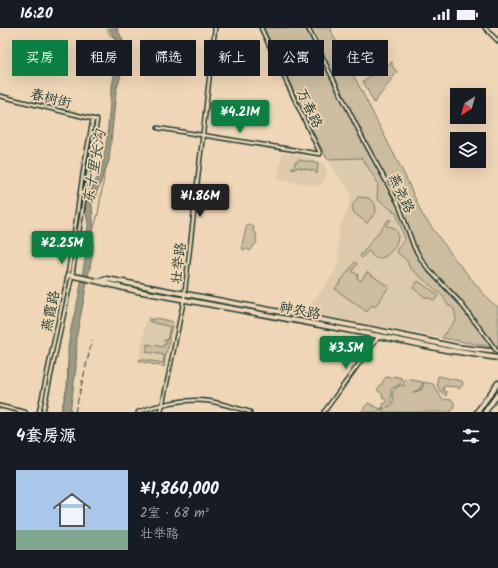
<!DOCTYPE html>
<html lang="zh">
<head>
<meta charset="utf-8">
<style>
  :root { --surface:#171b24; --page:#242831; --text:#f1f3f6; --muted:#9ea1a6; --line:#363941; --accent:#0b8043 }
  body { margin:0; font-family:Kalam,"LXGW WenKai TC",sans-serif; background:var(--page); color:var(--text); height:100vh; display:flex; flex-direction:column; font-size:15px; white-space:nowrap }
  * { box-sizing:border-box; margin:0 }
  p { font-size:13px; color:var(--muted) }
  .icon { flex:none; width:22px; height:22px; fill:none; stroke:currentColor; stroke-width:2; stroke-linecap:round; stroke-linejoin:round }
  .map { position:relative; height:384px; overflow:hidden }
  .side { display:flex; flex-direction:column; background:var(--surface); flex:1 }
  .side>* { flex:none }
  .guide { position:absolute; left:12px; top:12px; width:474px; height:36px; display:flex; gap:8px }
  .needle { width:26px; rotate:217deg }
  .tools { position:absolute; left:450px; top:60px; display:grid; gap:8px }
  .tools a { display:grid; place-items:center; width:36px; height:36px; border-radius:0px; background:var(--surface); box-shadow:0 4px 16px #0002; font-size:20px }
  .price { position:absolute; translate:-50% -34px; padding:0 9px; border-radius:4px; background:var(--accent); color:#fff; font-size:13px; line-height:26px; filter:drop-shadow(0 1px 2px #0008) }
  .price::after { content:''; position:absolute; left:50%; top:24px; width:12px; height:9px; margin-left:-6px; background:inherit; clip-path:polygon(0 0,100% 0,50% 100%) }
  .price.selected { background:#222; color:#fff }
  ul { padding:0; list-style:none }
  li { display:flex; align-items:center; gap:12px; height:100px; padding:0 16px }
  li+li { border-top:1px solid var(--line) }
  li span { display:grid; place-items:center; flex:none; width:112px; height:80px; border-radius:0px; color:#555 }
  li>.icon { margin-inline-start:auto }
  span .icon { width:48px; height:48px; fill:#fffc; stroke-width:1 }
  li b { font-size:17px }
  h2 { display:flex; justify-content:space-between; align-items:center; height:48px; padding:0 16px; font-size:17px }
  .chip { padding:0 14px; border-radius:0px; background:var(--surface); box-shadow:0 4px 16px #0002; font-size:14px; line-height:36px }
  .chip.selected { background:var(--accent); color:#fff }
  .status { display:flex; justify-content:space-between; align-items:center; height:28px; padding:0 20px; background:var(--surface); direction:ltr }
  .status svg { height:11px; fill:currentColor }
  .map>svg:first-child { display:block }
  .built { fill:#ddc9ab }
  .green { fill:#ccbda1; stroke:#767d6a }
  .water { fill:#9c9a83; stroke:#6a7563 }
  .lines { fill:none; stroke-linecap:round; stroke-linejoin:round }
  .stream { stroke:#6a7563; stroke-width:1 }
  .street-casing { stroke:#1f3d34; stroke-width:5.5 }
  .secondary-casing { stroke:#1f3d34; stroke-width:7 }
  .primary-casing { stroke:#1f3d34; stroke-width:7 }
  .street { stroke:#eed6b6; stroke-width:2.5 }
  .secondary { stroke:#eed6b6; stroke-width:4 }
  .primary { stroke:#eed6b6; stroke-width:4 }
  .rail { stroke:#1f3d34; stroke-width:1; stroke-dasharray:6 3; stroke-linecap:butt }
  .street-bridge-casing { stroke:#1f3d34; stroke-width:5.5; stroke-linecap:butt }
  .street-bridge { stroke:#eed6b6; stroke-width:2.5 }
  .labels { text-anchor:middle; stroke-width:3.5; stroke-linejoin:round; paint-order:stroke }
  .street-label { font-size:14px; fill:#1f3d34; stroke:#eed6b6 }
  .water-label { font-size:15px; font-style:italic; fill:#324b40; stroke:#eed6b6 }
</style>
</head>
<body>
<div class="status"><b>16:20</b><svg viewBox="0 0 49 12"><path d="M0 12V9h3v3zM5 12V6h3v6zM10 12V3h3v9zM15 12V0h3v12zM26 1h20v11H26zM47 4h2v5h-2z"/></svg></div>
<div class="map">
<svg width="498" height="384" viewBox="0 0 498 384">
  <rect width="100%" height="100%" fill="#eed6b6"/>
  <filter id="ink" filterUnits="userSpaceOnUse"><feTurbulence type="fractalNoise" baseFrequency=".025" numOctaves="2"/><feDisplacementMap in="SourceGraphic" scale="8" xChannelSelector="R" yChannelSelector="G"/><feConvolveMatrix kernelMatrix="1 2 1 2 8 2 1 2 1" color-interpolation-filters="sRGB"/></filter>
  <g filter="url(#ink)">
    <path class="built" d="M282,125L311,130L323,136L327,143L321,158L278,152Z
      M362,130L378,155L377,171L396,185L405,211L396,223L408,234L409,239L443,268L447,276L454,281L457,290L442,310L305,284L335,244L338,233L339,202L348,182L351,165L327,131Z
      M147,288L174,293L165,339L139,334Z"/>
    <path class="green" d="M264,0H331L332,5L406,150L422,186L454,230L489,272L498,279V320L442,310L456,291L454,281L447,276L443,268L409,239L408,234L396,223L405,211L396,185L377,171L378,155L362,130L327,131L315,108Z
      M392,34V38L397,44L374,75L363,53Z
      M298,132L318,135L317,146L315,143L297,139L296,141L291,140L292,139H294L295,134H297Z
      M358,169L369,170L375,176L376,184L367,195L354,185L352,178Z
      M389,191L391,192L386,198C417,199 379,250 369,222L362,230L360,228Z
      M247,196L254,198L253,203L257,207L256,211L257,214L250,223L247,221L243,222L242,217Z
      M355,234L357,236L352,243L358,247L357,250L361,253L367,244L389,259L375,279L372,277L367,284L335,261Z
      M418,253L438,267L435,272L425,269L413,260Z
      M156,290L173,294L169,308V317L166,324L164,339L139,333L140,331L163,335L164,327L146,324L147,322V316L163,319L164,316H167V314L164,313V312H167L170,299L149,293V291L153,292Z
      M393,348L402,350L403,352L400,356L391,361V374L387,379L391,378L394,371L392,367L394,361L401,357L404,358L403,356L406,351L423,354L420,361L413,364V365L422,361L424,354L433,356L442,371L452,372L454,375V380L451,384H382V382H379L378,384H361L368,375L378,380L384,381L385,380H382L384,375L385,376L387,373L382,369L383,367L377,362L386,349L392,350Z
      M438,348L462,353L463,356L459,361L458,359L444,358L443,363L447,364L446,368C438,363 436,357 438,348Z"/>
    <path class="water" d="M109,0H117L124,15L127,25L116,64L109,133L92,176L94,210L93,224L77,306L76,340L70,384H61L68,356V320L71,300L79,267L86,225L88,197L85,179L88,168L100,144L103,134L107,110L111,63L118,28V17Z"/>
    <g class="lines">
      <path class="stream" d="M107,0L110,7L117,11
        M94,199L98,186L104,149
        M61,384L67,359L68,335"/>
      <g class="street-casing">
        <path id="street" d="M261,0L320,125
          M308,0L363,111L399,177L414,219L421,231L429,242L459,273L488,311
          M485,0L498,13
          M0,68L97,92L83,178L72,248L43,384
          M158,100L320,126
          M0,378L25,384
          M39,384L68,247L84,138L93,91
          M138,384C160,376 184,370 208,373C222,375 236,380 250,384
          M161,384L184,271L215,0
          M324,384L379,308"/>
      </g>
      <g class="secondary-casing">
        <path id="secondary" d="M68,247C92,251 114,258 137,263L379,308L446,322L498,330
          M100,253L107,251L381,303L456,319L498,324"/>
      </g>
      <g class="primary-casing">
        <path id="primary" d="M477,384L498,355
          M485,384L498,366"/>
      </g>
      <use href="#street" class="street"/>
      <use href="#secondary" class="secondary"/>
      <use href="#primary" class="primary"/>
      <path class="rail" d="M75,384L92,313"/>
      <g class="street-bridge-casing">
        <path id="street-bridge" d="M488,311L498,325"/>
      </g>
      <use href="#street-bridge" class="street-bridge"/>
    </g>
  </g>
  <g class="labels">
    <g class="street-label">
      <text transform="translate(51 70) rotate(14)" y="5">春树街</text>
      <text transform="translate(310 80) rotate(65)" y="5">万春路</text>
      <text transform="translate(402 165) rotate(65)" y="5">燕尧路</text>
      <text transform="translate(178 235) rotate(-83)" y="5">壮举路</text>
      <text transform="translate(300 282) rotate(11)" y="5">神农路</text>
      <text transform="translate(50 283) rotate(-78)" y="5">燕霞路</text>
    </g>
    <g class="water-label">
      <text transform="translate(94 139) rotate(-80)" y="5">东十里长沟</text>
    </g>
  </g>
</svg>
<div class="tools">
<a><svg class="needle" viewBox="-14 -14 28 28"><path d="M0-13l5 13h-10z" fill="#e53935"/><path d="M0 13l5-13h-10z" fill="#9ea1a6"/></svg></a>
<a><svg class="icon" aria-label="layers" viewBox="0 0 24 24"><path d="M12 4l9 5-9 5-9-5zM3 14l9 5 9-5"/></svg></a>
</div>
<b class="price" style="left:240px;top:106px">¥4.21M</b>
<b class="price selected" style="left:200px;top:190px">¥1.86M</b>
<b class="price" style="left:62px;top:237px">¥2.25M</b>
<b class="price" style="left:346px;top:342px">¥3.5M</b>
<div class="guide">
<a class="chip selected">买房</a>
<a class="chip">租房</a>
<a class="chip">筛选</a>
<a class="chip">新上</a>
<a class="chip">公寓</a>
<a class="chip">住宅</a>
</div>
</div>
<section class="side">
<h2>4套房源<svg class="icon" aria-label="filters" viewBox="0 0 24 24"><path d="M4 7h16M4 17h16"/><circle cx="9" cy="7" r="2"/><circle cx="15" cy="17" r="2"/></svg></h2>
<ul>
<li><span style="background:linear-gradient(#a9c7e8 75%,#7fa58c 0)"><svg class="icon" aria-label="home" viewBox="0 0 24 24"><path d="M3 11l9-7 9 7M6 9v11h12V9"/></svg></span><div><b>¥1,860,000</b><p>2室 · 68 m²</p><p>壮举路</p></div><svg class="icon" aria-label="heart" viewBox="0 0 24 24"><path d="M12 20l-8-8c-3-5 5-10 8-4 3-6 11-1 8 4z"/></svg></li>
</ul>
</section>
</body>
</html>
